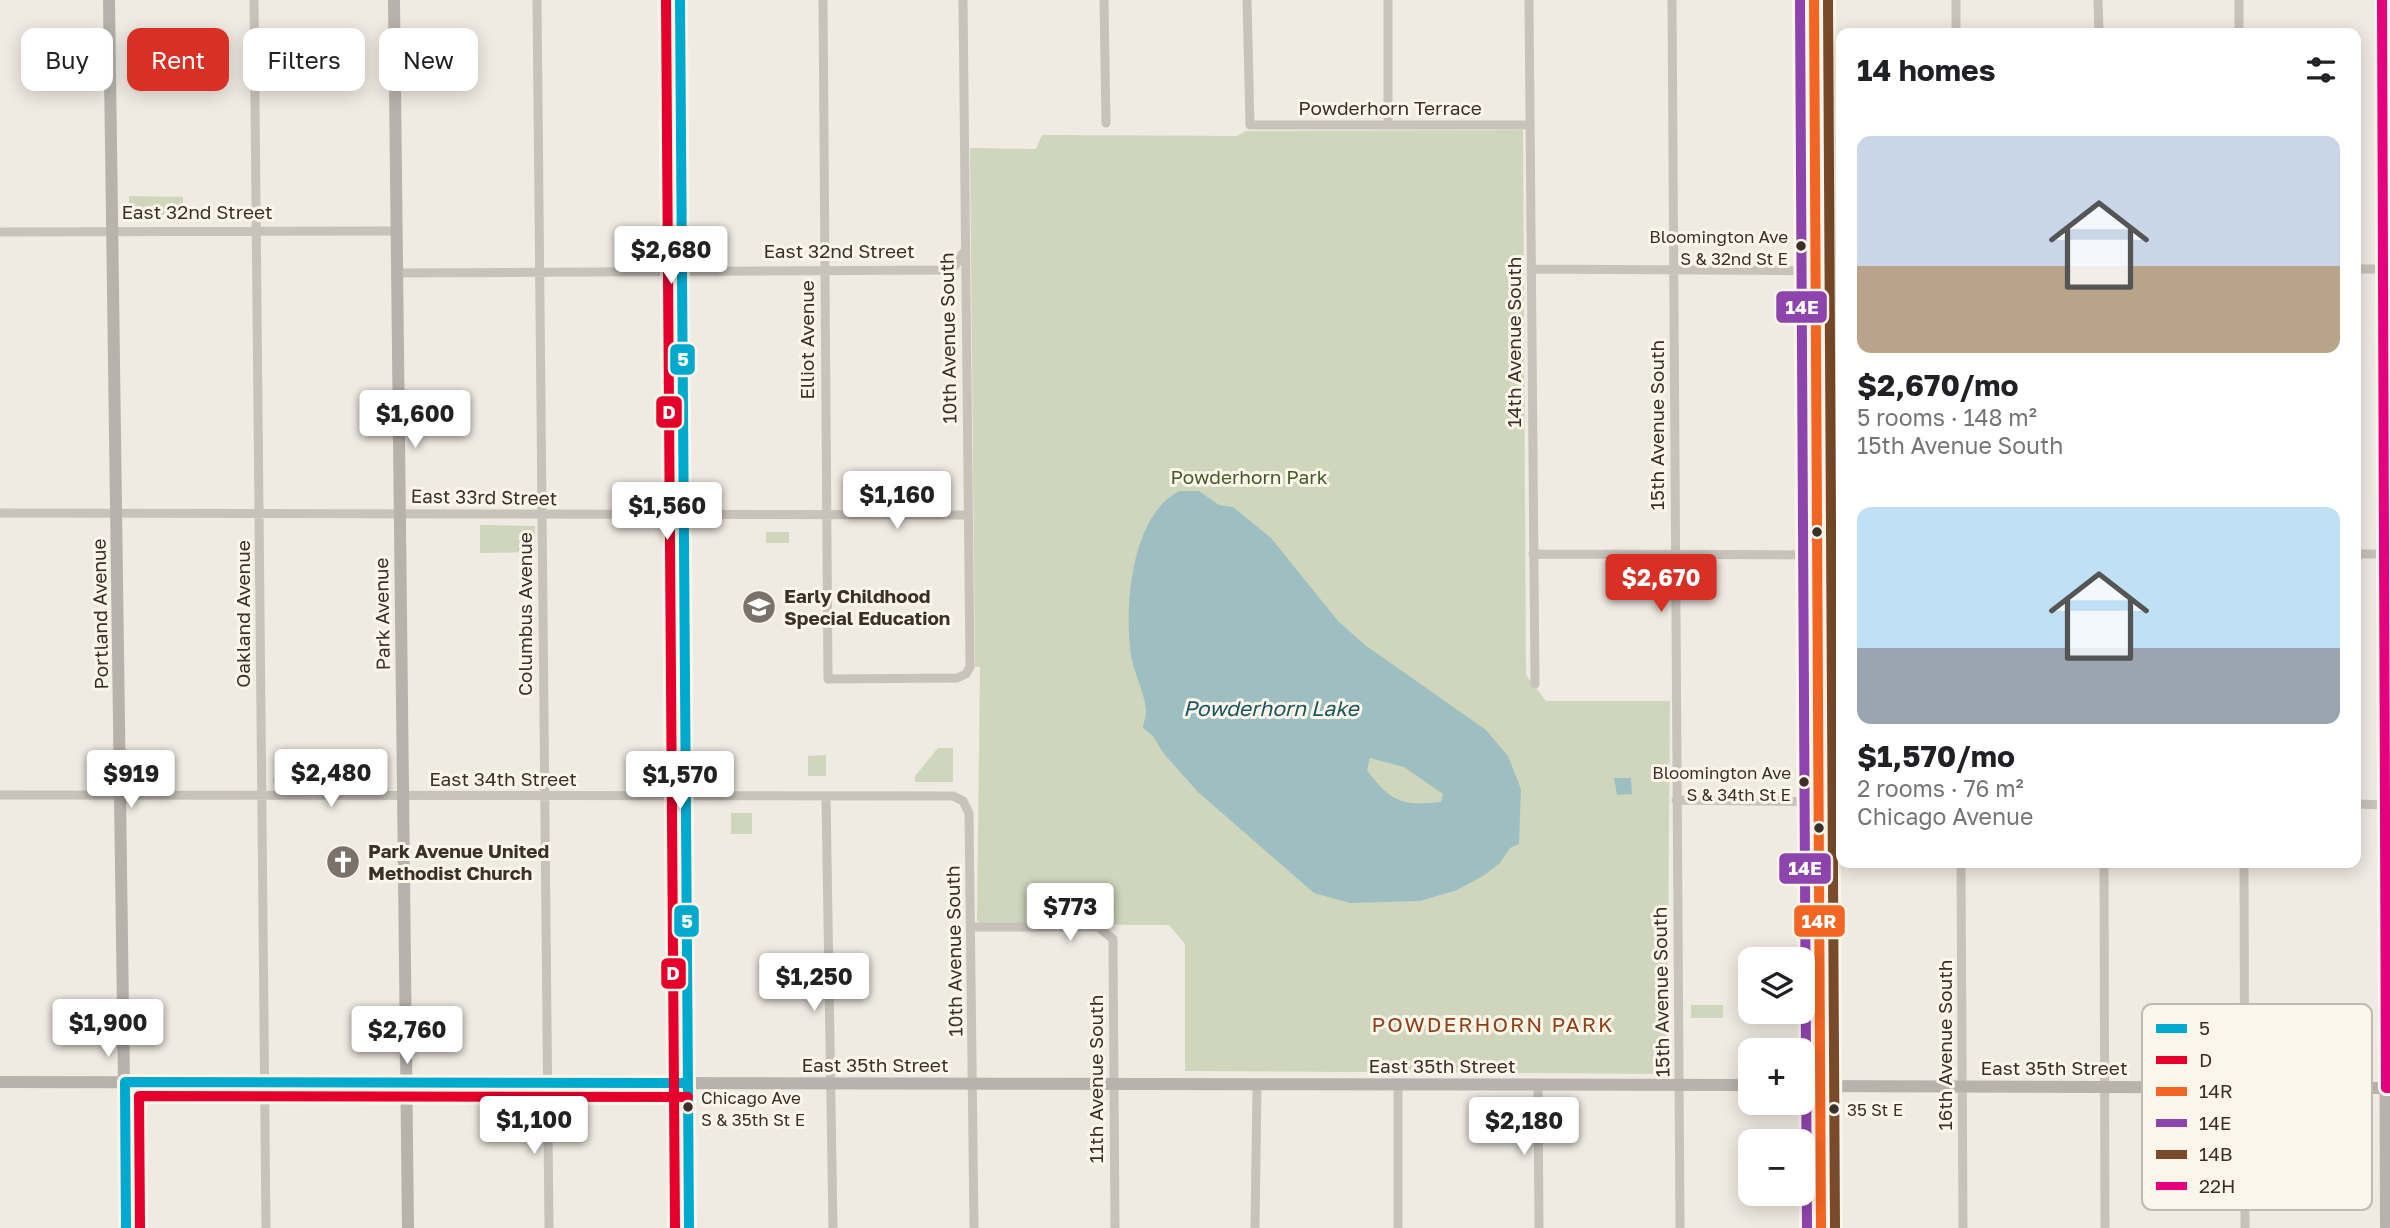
<!DOCTYPE html>
<html lang="en">
<head>
<meta charset="utf-8">
<style>
  :root { --surface:#fff; --page:#f6f6f6; --text:#202124; --muted:#757577; --accent:#d93025 }
  body { margin:0; font-family:"Golos Text",sans-serif; background:var(--page); color:var(--text); height:100vh; display:flex; flex-direction:column; font-size:26px; white-space:nowrap }
  * { box-sizing:border-box; margin:0 }
  p { font-size:23px; color:var(--muted) }
  .icon { flex:none; width:38px; height:38px; fill:none; stroke:currentColor; stroke-width:2; stroke-linecap:round; stroke-linejoin:round }
  .map { position:relative; flex:1; overflow:hidden }
  .side { position:absolute; left:1836px; top:28px; width:525px; height:840px; display:flex; flex-direction:column; background:var(--surface); border-radius:14px; box-shadow:0 4px 18px #0003 }
  .side>* { flex:none }
  .banner { position:absolute; left:21px; top:28px; width:665px; height:63px; display:flex; gap:14px }
  .fabs { position:absolute; left:1738px; top:947px; display:grid; gap:14px }
  .fabs a { display:grid; place-items:center; width:77px; height:77px; border-radius:14px; background:var(--surface); box-shadow:0 4px 18px #0003; font-size:35px }
  .price { position:absolute; translate:-50% -60px; padding:0 16px; border-radius:7px; background:#fff; color:#222; font-size:23px; line-height:46px; filter:drop-shadow(0 2px 4px #0008) }
  .price::after { content:''; position:absolute; left:50%; top:42px; width:21px; height:16px; margin-left:-10px; background:inherit; clip-path:polygon(0 0,100% 0,50% 100%) }
  .price.current { background:var(--accent); color:#fff }
  ul { padding:0; list-style:none }
  li { display:grid; align-content:center; gap:14px; height:371px; padding:0 21px }
  li span { display:grid; place-items:center; height:217px; border-radius:14px; color:#555 }
  li>.icon { margin-inline-start:auto }
  span .icon { width:126px; height:126px; fill:#fffc; stroke-width:1 }
  li b { font-size:30px }
  h2 { display:flex; justify-content:space-between; align-items:center; height:84px; padding:0 21px; font-size:30px }
  .tag { padding:0 24px; border-radius:14px; background:var(--surface); box-shadow:0 4px 18px #0003; font-size:24px; line-height:63px }
  .tag.current { background:var(--accent); color:#fff }
  .map>svg:first-child { display:block }
  .green { fill:#cfd6bc }
  .water { fill:#9dbfc2; fill-rule:evenodd }
  .lines { fill:none; stroke-linecap:round; stroke-linejoin:round }
  .street { stroke:#c9c2bb; stroke-width:9 }
  .secondary { stroke:#b9b2ac; stroke-width:12 }
  .bus-1-casing { stroke:#fbf5ea; stroke-width:16 }
  .bus-2-casing { stroke:#fbf5ea; stroke-width:16 }
  .bus-3-casing { stroke:#fbf5ea; stroke-width:16 }
  .bus-4-casing { stroke:#fbf5ea; stroke-width:16 }
  .bus-5-casing { stroke:#fbf5ea; stroke-width:16 }
  .bus-6-casing { stroke:#fbf5ea; stroke-width:16 }
  .bus-1 { stroke:#00a9ce; stroke-width:10 }
  .bus-2 { stroke:#e4002b; stroke-width:10 }
  .bus-3 { stroke:#f26522; stroke-width:10 }
  .bus-4 { stroke:#8e44ad; stroke-width:10 }
  .bus-5 { stroke:#7a4b2a; stroke-width:10 }
  .bus-6 { stroke:#e5007d; stroke-width:10 }
  .bus-dot { fill:#3a3029; stroke:#fbf5ea; stroke-width:2.5 }
  .labels { text-anchor:middle; stroke-width:6; stroke-linejoin:round; paint-order:stroke }
  .bus-label { font-size:17px; fill:#3a3029; stroke:#fbf5ea; text-anchor:end }
  .street-label { font-size:19px; fill:#3a3029; stroke:#fbf5ea }
  .park-label { font-size:19px; fill:#455b2a; stroke:#fbf5ea }
  .poi-label { font-size:19px; font-weight:bold; fill:#3a3029; stroke:#fbf5ea; text-anchor:start }
  .water-label { font-size:21px; font-style:italic; fill:#1a5560; stroke:#fbf5ea }
  .neighbourhood-label { font-size:21px; letter-spacing:2px; fill:#90401b; stroke:#fbf5ea }
  .key { fill:#fbf5ea; stroke:#c1bab0; stroke-width:2 }
  .key-label { font-size:19px; fill:#3a3029 }
  .line-badge { stroke:#fbf5ea; stroke-width:2.5 }
  .badge-label { font-size:19px; text-anchor:middle; font-weight:bold; fill:#fff }
</style>
</head>
<body>
<div class="map">
<svg width="2390" height="1228" viewBox="0 0 2390 1228">
  <rect width="100%" height="100%" fill="#efeae2"/>
  <path class="green" d="M1523,130L1526,675L1546,701H1670L1667,1074L1185,1071V944L1169,925L982,924L977,921L980,667H975L970,148L1036,149L1042,135L1237,136L1246,131Z
    M129,196L183,197V215H129Z
    M480,525L535,526V552L480,553Z
    M766,532H789V543H766Z
    M938,748H953V782H915V776Z
    M826,755V776H808V756Z
    M309,777V783H273V778Z
    M731,813H752V834H731Z
    M1691,1005H1723V1018H1691Z"/>
  <path class="water" d="M1179,491H1199L1219,505L1233,507L1271,538L1338,621L1365,645L1486,730L1508,756L1521,789L1519,844L1510,848L1500,863L1483,876L1457,890L1420,901L1350,903L1314,893L1198,792L1164,754L1153,736L1143,728C1143,723 1146,718 1146,713C1147,698 1133,671 1131,655C1124,607 1131,516 1179,491ZM1370,758L1404,767L1443,794L1441,802C1402,806 1390,802 1367,770Z
    M1614,778H1631L1632,794L1617,795Z"/>
  <g class="lines">
    <path class="street" d="M254,0L266,1228
      M537,0L549,1228
      M823,0L828,679L957,678L966,674L970,667L963,0
      M1104,0L1106,123
      M1247,0L1250,125H1530
      M1529,0L1535,684
      M1672,0L1680,1228
      M1956,0V33
      M2098,0L2099,33
      M2239,0V33
      M1388,125V0
      M0,232L395,231
      M1531,269L1841,271
      M2356,269H2384
      M396,273L947,270L955,266L963,253
      M0,513L968,515
      M1533,554L1841,555
      M2356,554H2390
      M0,795L953,796L963,801L969,813L974,1228
      M826,796L833,1228
      M1676,800L1841,802
      M2356,804L2389,805
      M1961,863L1963,1228
      M2104,863L2105,1228
      M2244,863L2245,1228
      M971,927H1098L1113,939L1115,1228
      M1398,1086V1228
      M1538,1086L1539,1228
      M1255,1228L1257,1086"/>
    <path class="secondary" d="M109,0L126,1228
      M394,0L408,1228
      M680,0L689,1228
      M1814,0L1821,1228
      M2382,0L2386,1228
      M0,1082L1750,1085
      M1802,1086L2390,1088"/>
    <g class="bus-1-casing">
      <path id="bus-1" d="M680,0L689,1228
        M126,1228L125,1082L688,1083"/>
    </g>
    <g class="bus-2-casing">
      <path id="bus-2" d="M666,0L675,1228
        M140,1228L139,1096L688,1097"/>
    </g>
    <g class="bus-3-casing">
      <path id="bus-3" d="M1814,0L1821,1228"/>
    </g>
    <g class="bus-4-casing">
      <path id="bus-4" d="M1800,0L1807,1228"/>
    </g>
    <g class="bus-5-casing">
      <path id="bus-5" d="M1828,0L1835,1228"/>
    </g>
    <g class="bus-6-casing">
      <path id="bus-6" d="M2382,0L2386,1088H2390"/>
    </g>
    <use href="#bus-1" class="bus-1"/>
    <use href="#bus-2" class="bus-2"/>
    <use href="#bus-3" class="bus-3"/>
    <use href="#bus-4" class="bus-4"/>
    <use href="#bus-5" class="bus-5"/>
    <use href="#bus-6" class="bus-6"/>
  </g>
  <defs>
    <g id="school-disc" transform="scale(1.75)"><circle r="9.5" fill="#79716a" stroke="#fbf5ea"/><path d="M0-5L7-2L0 1L-7-2ZM-4 1L0 2.5L4 1V4Q0 6-4 4Z" fill="#fff"/></g>
    <g id="church-disc" transform="scale(1.75)"><circle r="9.5" fill="#79716a" stroke="#fbf5ea"/><path d="M-1.2-6h2.4v3.5h3.3v2.4h-3.3V6h-2.4V-.1h-3.3v-2.4h3.3Z" fill="#fff"/></g>
  </defs>
  <g fill-rule="evenodd">
    <use href="#school-disc" x="759" y="607"/>
    <use href="#church-disc" x="343" y="862"/>
  </g>
  <g class="bus-dot">
    <circle cx="1801" cy="246" r="6"/>
    <circle cx="1817" cy="532" r="6"/>
    <circle cx="1804" cy="782" r="6"/>
    <circle cx="1819" cy="828" r="6"/>
    <circle cx="688" cy="1107" r="6"/>
    <circle cx="1834" cy="1109" r="6"/>
  </g>
  <g class="labels">
    <g class="bus-label">
      <text x="1788" y="243">Bloomington Ave<tspan x="1788" dy="22">S &amp; 32nd St E</tspan></text>
      <text x="1791" y="779">Bloomington Ave<tspan x="1791" dy="22">S &amp; 34th St E</tspan></text>
      <text x="701" y="1104" text-anchor="start">Chicago Ave<tspan x="701" dy="22">S &amp; 35th St E</tspan></text>
      <text x="1847" y="1116" text-anchor="start">35 St E</text>
    </g>
    <g class="street-label">
      <text x="1390" y="115">Powderhorn Terrace</text>
      <text x="197" y="219">East 32nd Street</text>
      <text x="839" y="258">East 32nd Street</text>
      <text transform="translate(948 338) rotate(-91)" y="7">10th Avenue South</text>
      <text transform="translate(807 340) rotate(-90)" y="7">Elliot Avenue</text>
      <text transform="translate(1514 342) rotate(-90)" y="7">14th Avenue South</text>
      <text transform="translate(1657 425) rotate(-90)" y="7">15th Avenue South</text>
      <text transform="translate(484 497) rotate(1)" y="7">East 33rd Street</text>
      <text transform="translate(100 614) rotate(-91)" y="7">Portland Avenue</text>
      <text transform="translate(243 614) rotate(-90)" y="7">Oakland Avenue</text>
      <text transform="translate(382 614) rotate(-91)" y="7">Park Avenue</text>
      <text transform="translate(525 614) rotate(-90)" y="7">Columbus Avenue</text>
      <text x="503" y="786">East 34th Street</text>
      <text transform="translate(954 951) rotate(-91)" y="7">10th Avenue South</text>
      <text transform="translate(1661 992) rotate(-91)" y="7">15th Avenue South</text>
      <text transform="translate(1945 1045) rotate(-90)" y="7">16th Avenue South</text>
      <text x="875" y="1072">East 35th Street</text>
      <text x="1442" y="1073">East 35th Street</text>
      <text x="2054" y="1075">East 35th Street</text>
      <text transform="translate(1096 1079) rotate(-90)" y="7">11th Avenue South</text>
    </g>
    <g class="park-label">
      <text x="1249" y="484">Powderhorn Park</text>
    </g>
    <g class="poi-label">
      <text x="784" y="603">Early Childhood<tspan x="784" dy="22">Special Education</tspan></text>
      <text x="368" y="858">Park Avenue United<tspan x="368" dy="22">Methodist Church</tspan></text>
    </g>
    <g class="water-label">
      <text x="1271" y="716">Powderhorn Lake</text>
    </g>
    <g class="neighbourhood-label">
      <text x="1493" y="1032">POWDERHORN PARK</text>
    </g>
  </g>
  <rect x="2142" y="1004" width="230" height="206" rx="10" class="key"/>
  <rect x="2156" y="1024" width="31" height="9" fill="#00a9ce"/>
  <rect x="2156" y="1056" width="31" height="8" fill="#e4002b"/>
  <rect x="2156" y="1087" width="31" height="9" fill="#f26522"/>
  <rect x="2156" y="1119" width="31" height="8" fill="#8e44ad"/>
  <rect x="2156" y="1150" width="31" height="9" fill="#7a4b2a"/>
  <rect x="2156" y="1182" width="31" height="8" fill="#e5007d"/>
  <g class="key-label">
    <text x="2199" y="1035">5</text>
    <text x="2199" y="1067">D</text>
    <text x="2199" y="1098">14R</text>
    <text x="2199" y="1130">14E</text>
    <text x="2199" y="1161">14B</text>
    <text x="2199" y="1193">22H</text>
  </g>
  <g class="line-badge">
    <rect x="1775" y="290" width="53" height="34" rx="7" fill="#8e44ad"/>
    <rect x="669" y="343" width="27" height="33" rx="7" fill="#00a9ce"/>
    <rect x="655" y="395" width="28" height="34" rx="7" fill="#e4002b"/>
    <rect x="1778" y="852" width="54" height="33" rx="7" fill="#8e44ad"/>
    <rect x="673" y="904" width="27" height="34" rx="7" fill="#00a9ce"/>
    <rect x="1793" y="904" width="53" height="34" rx="7" fill="#f26522"/>
    <rect x="660" y="957" width="27" height="33" rx="7" fill="#e4002b"/>
  </g>
  <g class="badge-label">
    <text x="1802" y="314">14E</text>
    <text x="683" y="366">5</text>
    <text x="669" y="419">D</text>
    <text x="1805" y="875">14E</text>
    <text x="687" y="928">5</text>
    <text x="1819" y="928">14R</text>
    <text x="673" y="980">D</text>
  </g>
</svg>
<div class="fabs">
<a><svg class="icon" aria-label="layers" viewBox="0 0 24 24"><path d="M12 4l9 5-9 5-9-5zM3 14l9 5 9-5"/></svg></a>
<a>+</a>
<a>−</a>
</div>
<b class="price" style="left:671px;top:286px">$2,680</b>
<b class="price" style="left:415px;top:450px">$1,600</b>
<b class="price" style="left:897px;top:531px">$1,160</b>
<b class="price" style="left:667px;top:542px">$1,560</b>
<b class="price current" style="left:1661px;top:614px">$2,670</b>
<b class="price" style="left:331px;top:809px">$2,480</b>
<b class="price" style="left:131px;top:810px">$919</b>
<b class="price" style="left:680px;top:811px">$1,570</b>
<b class="price" style="left:1070px;top:943px">$773</b>
<b class="price" style="left:814px;top:1013px">$1,250</b>
<b class="price" style="left:108px;top:1059px">$1,900</b>
<b class="price" style="left:407px;top:1066px">$2,760</b>
<b class="price" style="left:534px;top:1156px">$1,100</b>
<b class="price" style="left:1524px;top:1157px">$2,180</b>
<div class="banner">
<a class="tag">Buy</a>
<a class="tag current">Rent</a>
<a class="tag">Filters</a>
<a class="tag">New</a>
</div>
<section class="side">
<h2>14 homes<svg class="icon" aria-label="filters" viewBox="0 0 24 24"><path d="M4 7h16M4 17h16"/><circle cx="9" cy="7" r="2"/><circle cx="15" cy="17" r="2"/></svg></h2>
<ul>
<li><span style="background:linear-gradient(#c9d6e8 60%,#b9a48a 0)"><svg class="icon" aria-label="home" viewBox="0 0 24 24"><path d="M3 11l9-7 9 7M6 9v11h12V9"/></svg></span><div><b>$2,670/mo</b><p>5 rooms · 148 m²</p><p>15th Avenue South</p></div></li>
<li><span style="background:linear-gradient(#bfe0f5 65%,#9aa5b1 0)"><svg class="icon" aria-label="home" viewBox="0 0 24 24"><path d="M3 11l9-7 9 7M6 9v11h12V9"/></svg></span><div><b>$1,570/mo</b><p>2 rooms · 76 m²</p><p>Chicago Avenue</p></div></li>
</ul>
</section>
</div>
</body>
</html>
